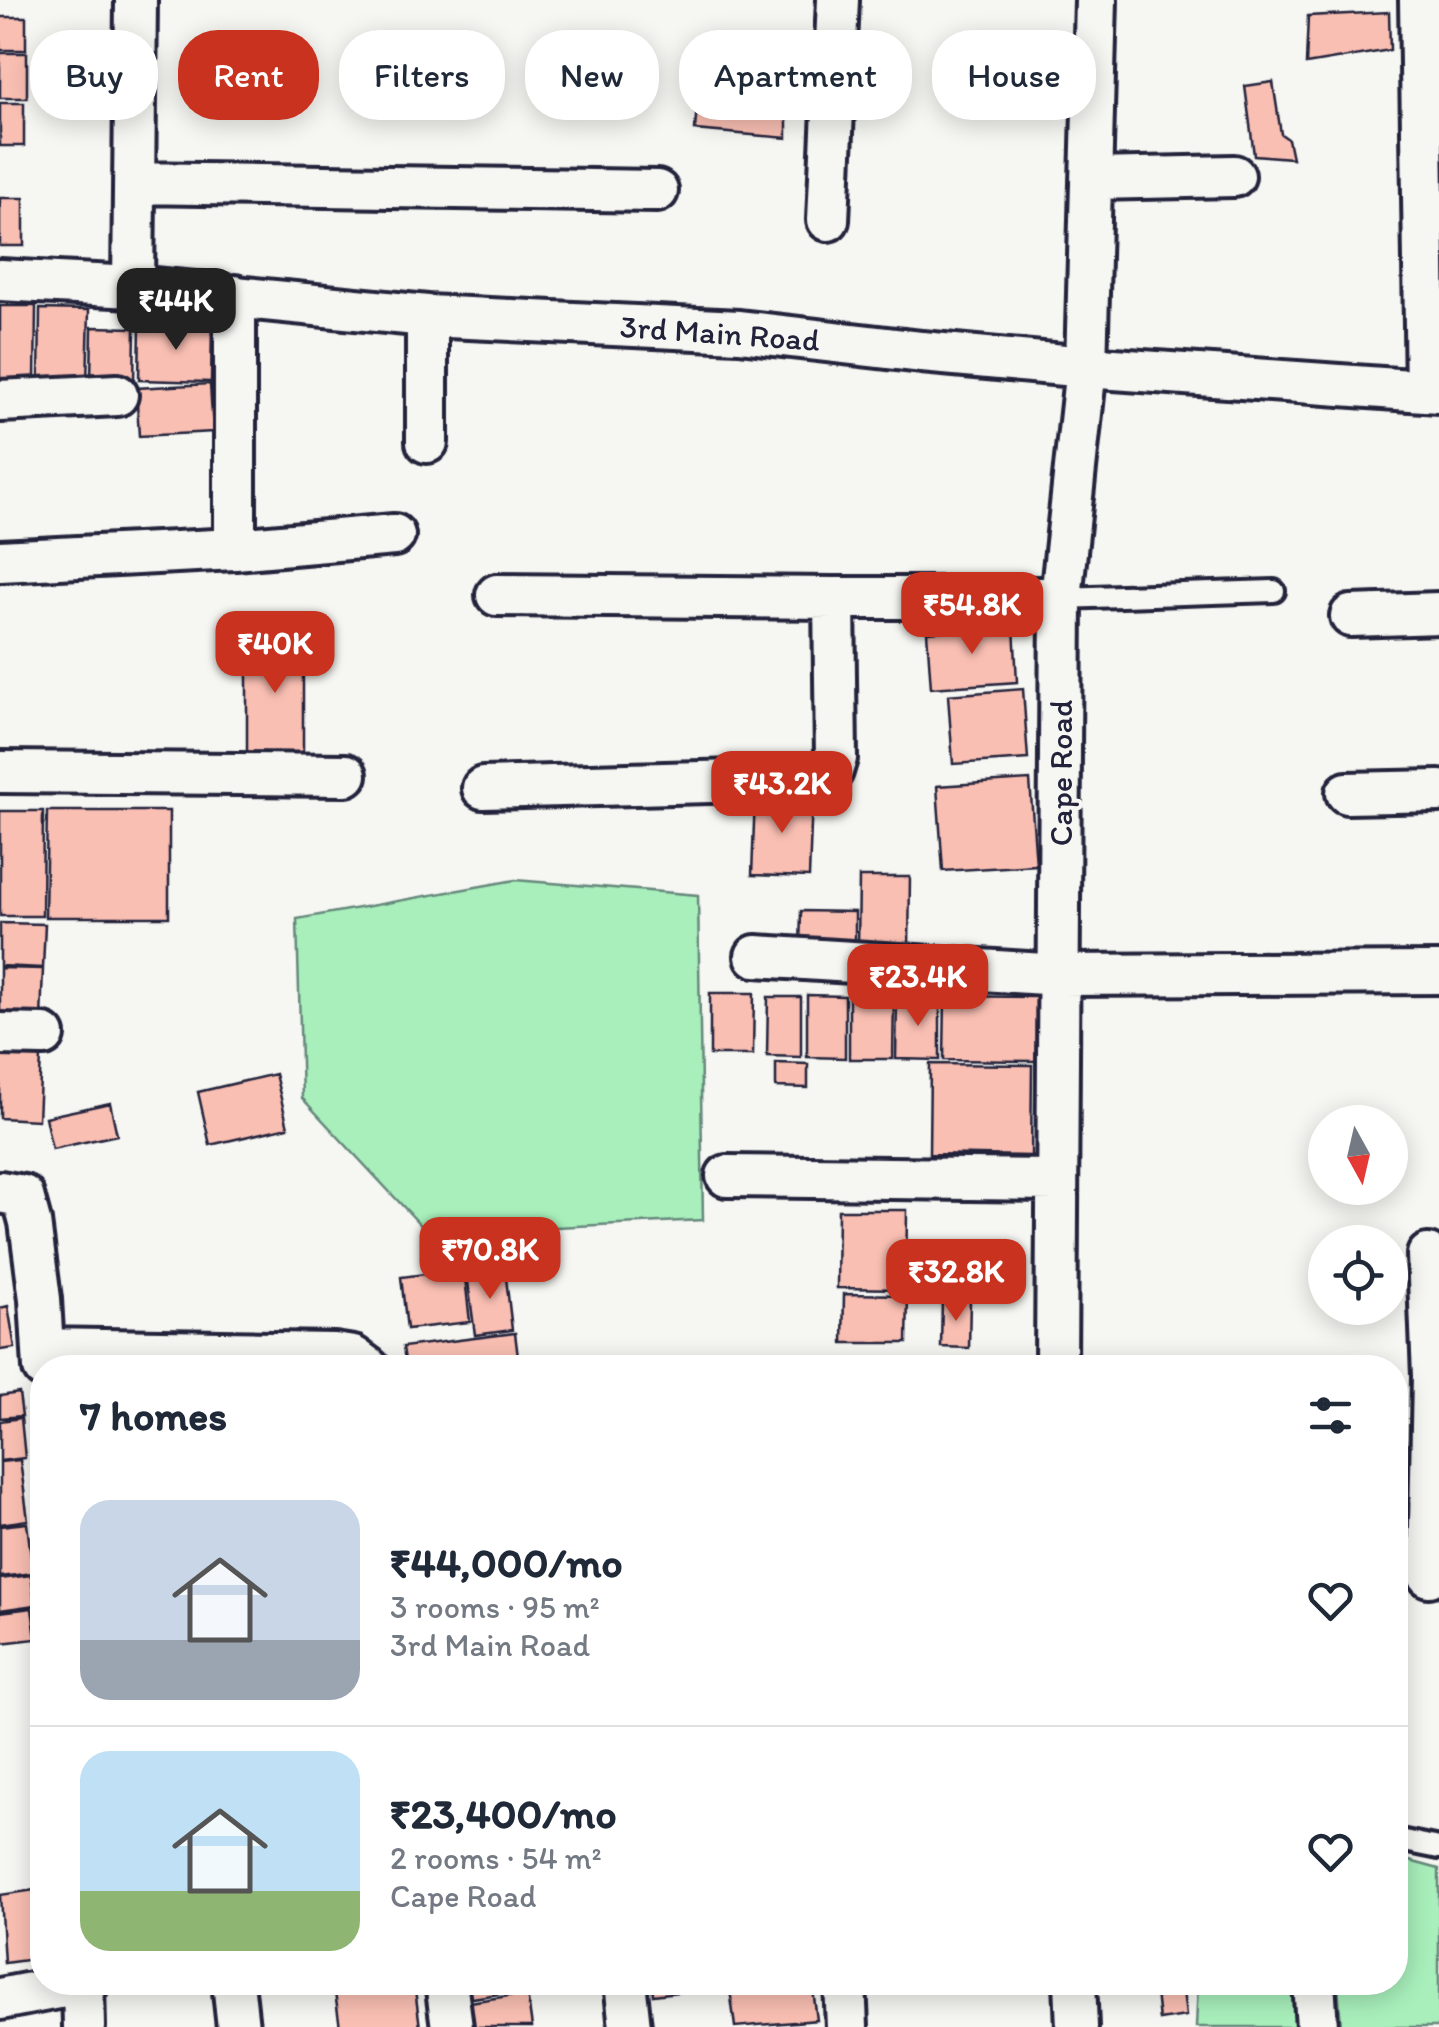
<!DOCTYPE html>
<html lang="en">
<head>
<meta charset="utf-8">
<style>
  :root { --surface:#fff; --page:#f2f2f3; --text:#1f2937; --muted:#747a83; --line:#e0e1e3; --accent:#c8321e }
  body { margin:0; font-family:Itim,sans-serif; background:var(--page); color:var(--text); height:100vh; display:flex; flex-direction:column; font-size:38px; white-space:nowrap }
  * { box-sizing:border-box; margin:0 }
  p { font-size:32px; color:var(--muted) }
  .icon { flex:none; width:55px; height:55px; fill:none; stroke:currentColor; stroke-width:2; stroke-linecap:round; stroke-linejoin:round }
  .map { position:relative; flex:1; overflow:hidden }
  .drawer { position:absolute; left:30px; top:1355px; width:1378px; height:640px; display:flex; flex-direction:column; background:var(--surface); border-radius:40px; box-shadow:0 5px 25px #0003 }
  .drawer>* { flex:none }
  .banner { position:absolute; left:30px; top:30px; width:1380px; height:90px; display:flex; gap:20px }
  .needle { width:65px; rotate:172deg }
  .buttons { position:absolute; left:1308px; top:1105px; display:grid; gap:20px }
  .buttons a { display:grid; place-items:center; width:100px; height:100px; border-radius:50%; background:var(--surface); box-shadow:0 5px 25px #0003; font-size:50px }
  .price { position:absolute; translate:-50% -85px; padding:0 22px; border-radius:20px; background:var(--accent); color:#fff; font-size:32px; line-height:65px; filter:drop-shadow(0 2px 5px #0008) }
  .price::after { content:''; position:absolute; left:50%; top:60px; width:30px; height:22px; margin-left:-15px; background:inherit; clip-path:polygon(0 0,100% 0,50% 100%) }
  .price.on { background:#222; color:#fff }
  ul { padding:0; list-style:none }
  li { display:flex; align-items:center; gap:30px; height:250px; padding:0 50px }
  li+li { border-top:2px solid var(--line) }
  li span { display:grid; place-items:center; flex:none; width:280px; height:200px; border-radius:30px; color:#555 }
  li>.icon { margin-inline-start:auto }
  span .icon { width:120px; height:120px; fill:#fffc; stroke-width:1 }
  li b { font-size:42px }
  h2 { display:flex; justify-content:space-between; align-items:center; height:120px; padding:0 50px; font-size:42px }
  .chip { padding:0 35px; border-radius:40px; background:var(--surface); box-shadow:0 5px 25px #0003; font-size:35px; line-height:90px }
  .chip.on { background:var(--accent); color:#fff }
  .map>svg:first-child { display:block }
  .green { fill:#a8efbb; stroke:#65887b; stroke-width:2.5 }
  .building { fill:#fabfb3; stroke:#22223b; stroke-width:2.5 }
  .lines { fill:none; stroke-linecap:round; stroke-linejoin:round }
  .service-casing { stroke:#22223b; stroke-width:28 }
  .minor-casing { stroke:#22223b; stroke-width:48 }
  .service { stroke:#f6f6f2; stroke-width:20 }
  .minor { stroke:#f6f6f2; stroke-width:40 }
  .labels { text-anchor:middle; stroke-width:8; stroke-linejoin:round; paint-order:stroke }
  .street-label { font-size:32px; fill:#22223b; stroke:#f6f6f2 }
</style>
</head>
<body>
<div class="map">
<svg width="1439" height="2027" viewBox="0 0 1439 2027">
  <rect width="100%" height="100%" fill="#f6f6f2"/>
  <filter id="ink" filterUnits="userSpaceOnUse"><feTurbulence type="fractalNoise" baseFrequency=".01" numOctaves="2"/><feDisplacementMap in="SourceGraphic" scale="20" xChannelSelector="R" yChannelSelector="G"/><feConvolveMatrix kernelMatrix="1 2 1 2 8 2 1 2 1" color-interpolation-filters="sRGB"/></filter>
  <g filter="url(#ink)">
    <path class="green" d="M515,880L698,895L703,1220L428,1233L302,1098L297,919Z
      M1395,1857L1439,1869V2027H1341L1338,1983L1395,1982Z
      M1198,1983H1293L1297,2027H1196Z"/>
    <path class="building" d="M1389,12L1390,50L1306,64L1308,16Z
      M0,17H26V50H0Z
      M0,53H27V98H0Z
      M787,72V138L695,130L699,77Z
      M1273,82L1281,134L1288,139L1292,158L1254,155L1245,86Z
      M0,103H24V146H0Z
      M0,198H24V246H0Z
      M0,306H36L35,381L0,380Z
      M40,309L89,310L87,384L39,383Z
      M140,324H212L211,382L139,380Z
      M92,327L135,328L134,382L91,381Z
      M210,384L213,432L139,436L136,388Z
      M1014,626L1017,682L931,688L927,632Z
      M303,633V759H247V634Z
      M1023,689L1028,759L953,764L948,695Z
      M1030,780L1036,865L943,871L937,786Z
      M755,796L812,798L809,877L752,875Z
      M0,811H43L42,916H0Z
      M47,811H169V917H45Z
      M859,877H910L909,948L858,947Z
      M801,911L855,912V949H800Z
      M0,923L45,924L43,968L0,966Z
      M0,968L43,969L41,1019L0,1017Z
      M710,993H754L753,1055H710Z
      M807,995L845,996V1058L807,1057Z
      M849,996L894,997L893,1059H849Z
      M945,996L1038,997L1037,1061L944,1060Z
      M768,997H801V1057L767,1056Z
      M897,998H940V1060L896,1059Z
      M0,1054L41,1056L38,1120L0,1118Z
      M776,1063L808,1064V1088L776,1087Z
      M930,1064L1032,1065L1031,1156L929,1154Z
      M275,1074L288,1127L210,1145L198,1092Z
      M110,1103L117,1135L52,1149L45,1117Z
      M838,1210H907L906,1289L837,1288Z
      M464,1269L470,1322L407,1329L401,1277Z
      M505,1269L512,1330L475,1335L467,1274Z
      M844,1294L908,1295L907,1343H843Z
      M942,1300H970L969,1348L941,1347Z
      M8,1306L15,1348L0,1350V1308Z
      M515,1333L519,1365L406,1368L403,1347Z
      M19,1393L22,1416L0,1418V1396Z
      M21,1418L25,1458L0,1461V1421Z
      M20,1460L28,1520L0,1524V1462Z
      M27,1523L33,1573L0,1577V1526Z
      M31,1575L35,1605L0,1610V1579Z
      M32,1608L36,1639L0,1643V1612Z
      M42,1889V1958L4,1963L0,1895Z
      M400,1982H414L420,2027H340L335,1993Z
      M463,1982H530L531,1989L466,1999Z
      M652,1982H726L727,1986L653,1995Z
      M729,1982H812L817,2020L735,2027Z
      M1182,1982L1186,2016L1159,2020L1155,1984Z
      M527,1993L532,2027H474L470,2002Z"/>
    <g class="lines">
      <g class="service-casing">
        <path id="service" d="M1061,598L1274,591
          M1395,1839L1439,1848"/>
      </g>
      <g class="minor-casing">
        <path id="minor" d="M1420,0L1426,391
          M1093,179L1234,176
          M135,183L657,191
          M828,220L838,0
          M0,280L133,287L427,316L739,331L922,352L1086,367L1439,392
          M133,287L136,0
          M427,316V442
          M0,401L117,395
          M235,549L394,535
          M0,561L235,549V296
          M497,595L834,598
          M1351,616L1439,613
          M0,772L346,775
          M483,788L817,779L832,771L836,758L834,598H1061
          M1347,793L1439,791
          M756,956L1060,975L1439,973
          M0,1034L44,1035
          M727,1176L1055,1180
          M0,1192L23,1196L30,1222L40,1299L44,1368
          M1428,1255L1433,1376L1429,1576
          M43,1349L334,1354L353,1357L368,1368
          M1056,1368L1061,598L1086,367L1096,0
          M233,1982L238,2027
          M446,1982L452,2027
          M625,1982L630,2027
          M845,1982L847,2027
          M1075,1982L1077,2027
          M1314,1982L1317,2027
          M83,1984L84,2027
          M0,1999L89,1982"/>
      </g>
      <use href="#service" class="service"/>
      <use href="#minor" class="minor"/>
    </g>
  </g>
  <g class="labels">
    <g class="street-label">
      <text transform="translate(720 333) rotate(4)" y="11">3rd Main Road</text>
      <text transform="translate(1061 773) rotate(-90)" y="11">Cape Road</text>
    </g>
  </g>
</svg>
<div class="buttons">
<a><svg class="needle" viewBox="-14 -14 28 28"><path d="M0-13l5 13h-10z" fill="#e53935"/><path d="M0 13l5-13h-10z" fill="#747a83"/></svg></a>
<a><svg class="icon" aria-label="locate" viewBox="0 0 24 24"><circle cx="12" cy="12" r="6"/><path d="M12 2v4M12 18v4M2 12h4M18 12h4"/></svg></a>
</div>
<b class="price on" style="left:176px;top:353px">₹44K</b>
<b class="price" style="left:972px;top:657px">₹54.8K</b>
<b class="price" style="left:275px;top:696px">₹40K</b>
<b class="price" style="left:782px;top:836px">₹43.2K</b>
<b class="price" style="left:918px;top:1029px">₹23.4K</b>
<b class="price" style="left:490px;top:1302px">₹70.8K</b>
<b class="price" style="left:956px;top:1324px">₹32.8K</b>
<div class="banner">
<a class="chip">Buy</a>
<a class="chip on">Rent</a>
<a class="chip">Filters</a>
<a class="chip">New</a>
<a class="chip">Apartment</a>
<a class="chip">House</a>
</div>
<section class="drawer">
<h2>7 homes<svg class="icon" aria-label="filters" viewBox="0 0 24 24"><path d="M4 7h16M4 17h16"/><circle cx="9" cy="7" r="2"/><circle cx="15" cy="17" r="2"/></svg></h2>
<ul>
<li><span style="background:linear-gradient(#c9d6e8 70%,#9aa5b1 0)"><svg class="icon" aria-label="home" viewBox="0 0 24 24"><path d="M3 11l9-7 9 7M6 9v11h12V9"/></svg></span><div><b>₹44,000/mo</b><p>3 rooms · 95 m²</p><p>3rd Main Road</p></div><svg class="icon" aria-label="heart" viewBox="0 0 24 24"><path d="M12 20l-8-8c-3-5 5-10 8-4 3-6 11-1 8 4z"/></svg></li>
<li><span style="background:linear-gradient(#bfe0f5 70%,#8fb573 0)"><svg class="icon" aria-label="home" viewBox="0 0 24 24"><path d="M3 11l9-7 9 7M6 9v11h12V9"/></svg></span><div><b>₹23,400/mo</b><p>2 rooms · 54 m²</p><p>Cape Road</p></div><svg class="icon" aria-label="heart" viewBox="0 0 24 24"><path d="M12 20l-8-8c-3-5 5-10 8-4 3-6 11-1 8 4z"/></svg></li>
</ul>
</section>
</div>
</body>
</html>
